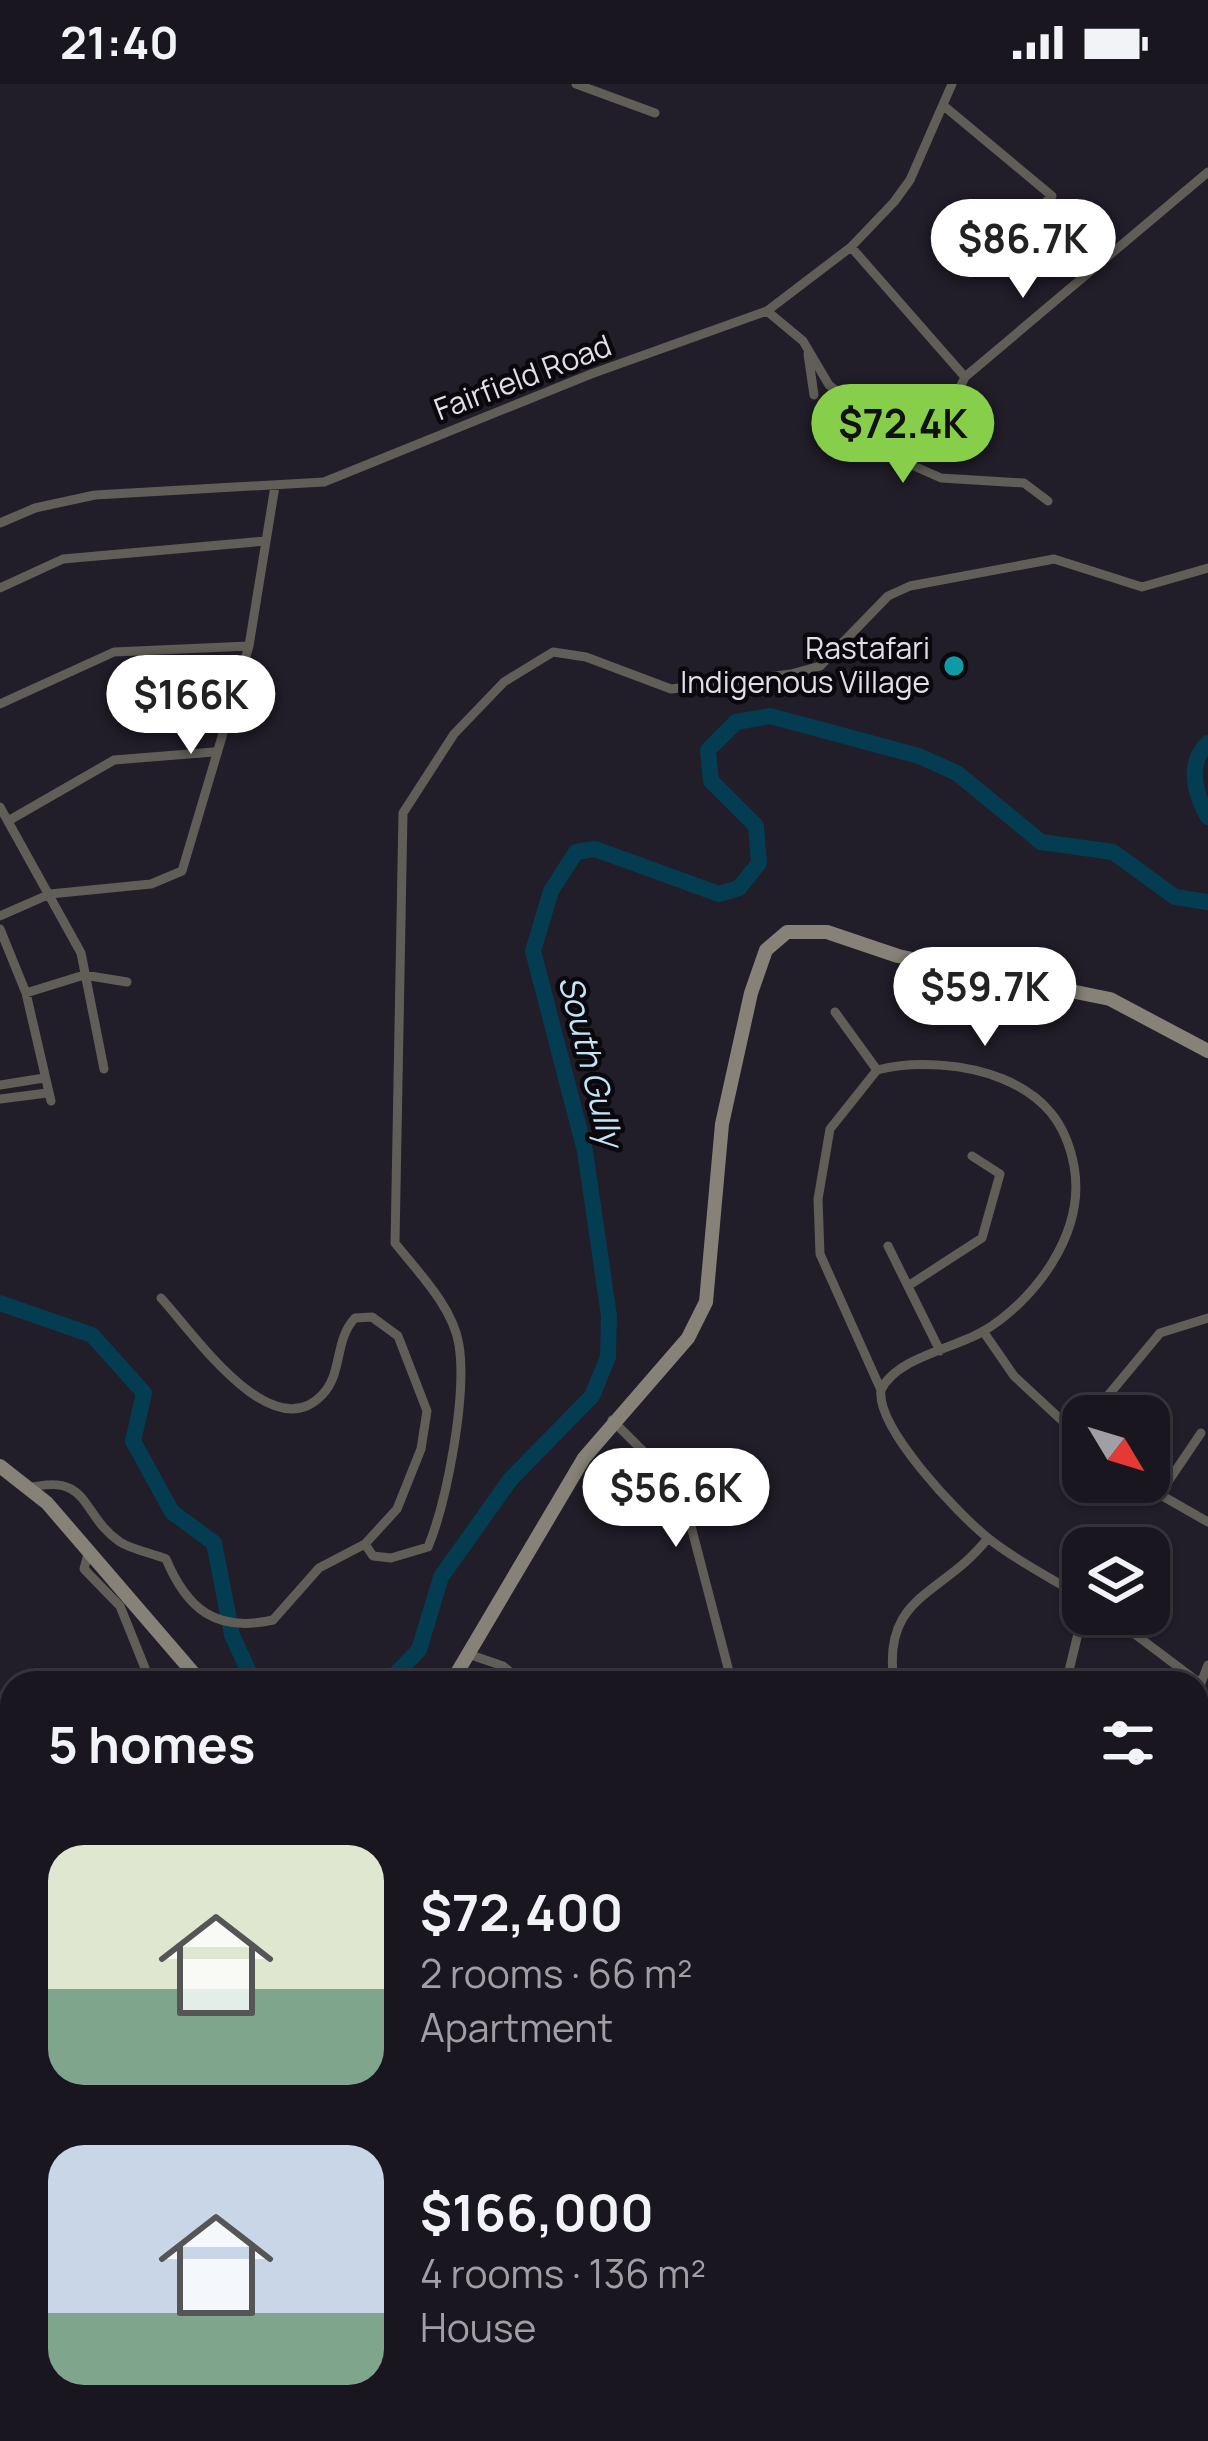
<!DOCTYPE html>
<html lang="en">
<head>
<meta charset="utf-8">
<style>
  :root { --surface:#19161f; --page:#221f28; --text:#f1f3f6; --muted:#9f9fa4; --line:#37353d; --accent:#87cf4b }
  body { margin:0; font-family:Manrope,sans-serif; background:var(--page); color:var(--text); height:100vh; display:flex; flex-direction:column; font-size:45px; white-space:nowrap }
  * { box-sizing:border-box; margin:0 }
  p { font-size:39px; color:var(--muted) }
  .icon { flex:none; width:66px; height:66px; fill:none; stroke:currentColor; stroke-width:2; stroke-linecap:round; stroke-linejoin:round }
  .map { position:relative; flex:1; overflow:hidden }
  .details { position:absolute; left:0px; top:1587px; width:1209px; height:771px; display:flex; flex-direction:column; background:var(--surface); border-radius:36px 36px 0 0; box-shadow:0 3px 9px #0004,0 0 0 3px var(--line) }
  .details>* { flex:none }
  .needle { width:78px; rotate:128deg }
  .fabs { position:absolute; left:1062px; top:1311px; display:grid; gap:24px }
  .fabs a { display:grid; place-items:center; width:108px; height:108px; border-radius:24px; background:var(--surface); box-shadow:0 3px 9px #0004,0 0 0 3px var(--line); font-size:60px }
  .price { position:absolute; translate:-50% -102px; padding:0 27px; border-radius:42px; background:#fff; color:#222; font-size:39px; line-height:78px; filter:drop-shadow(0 3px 6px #0008) }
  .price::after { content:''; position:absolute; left:50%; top:72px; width:36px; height:27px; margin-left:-18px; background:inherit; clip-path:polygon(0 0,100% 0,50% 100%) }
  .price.active { background:var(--accent); color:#111 }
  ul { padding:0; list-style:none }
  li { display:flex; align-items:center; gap:36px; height:300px; padding:0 48px }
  li span { display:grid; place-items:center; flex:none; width:336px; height:240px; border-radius:36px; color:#555 }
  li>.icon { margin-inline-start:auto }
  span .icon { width:144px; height:144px; fill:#fffc; stroke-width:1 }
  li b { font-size:51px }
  h2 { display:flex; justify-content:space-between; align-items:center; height:144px; padding:0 48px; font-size:51px }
  .status { display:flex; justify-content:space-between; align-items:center; height:84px; padding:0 60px; background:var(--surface); direction:ltr }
  .status svg { height:33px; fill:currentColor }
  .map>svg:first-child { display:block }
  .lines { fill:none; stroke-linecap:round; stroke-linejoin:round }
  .river { stroke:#043d52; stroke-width:16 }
  .street { stroke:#615e58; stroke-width:9 }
  .secondary { stroke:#868277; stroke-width:14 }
  .culture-dot { fill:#0f9aa8; stroke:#0a080d; stroke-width:4.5 }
  .labels { text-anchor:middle; stroke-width:9; stroke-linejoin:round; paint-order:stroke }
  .street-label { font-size:30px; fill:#e2dfe8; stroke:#0a080d }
  .poi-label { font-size:30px; fill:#e2dfe8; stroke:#0a080d; text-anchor:end }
  .water-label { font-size:33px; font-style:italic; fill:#c1e5f6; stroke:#0a080d }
</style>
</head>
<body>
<div class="status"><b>21:40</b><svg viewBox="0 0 49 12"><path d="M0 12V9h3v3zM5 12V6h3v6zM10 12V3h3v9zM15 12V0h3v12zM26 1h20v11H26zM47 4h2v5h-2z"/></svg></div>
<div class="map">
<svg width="1208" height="2357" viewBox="0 0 1208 2357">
  <rect width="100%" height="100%" fill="#211d29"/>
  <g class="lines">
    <path class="river" d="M1208,659C1186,680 1195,709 1208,733
      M0,1219L92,1251L144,1309L133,1357L172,1428L214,1459L232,1551L254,1599
      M387,1599L419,1566L441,1493L510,1396L592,1312L608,1273L609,1232L585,1067L533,867L551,807L576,768L595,765L719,810L739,804L759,779L756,742L711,697L708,666L736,638L770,632L919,672L957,689L1041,758L1113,768L1175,813L1208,818"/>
    <path class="street" d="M576,0L655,29
      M944,22L1052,112L1026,137
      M851,163L965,293L1208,88
      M767,227L803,257L829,301L866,329
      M808,270L814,311
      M965,293L943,339L912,368L914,382L941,394L1024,399L1048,417
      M0,439L35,424L95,411L324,398L591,290L767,227L851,163L894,118L910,96L952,0
      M0,504L63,475L266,457
      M0,620L114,568L249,562
      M0,723L81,869L104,985
      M8,737L114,676L214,668
      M0,832L50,810L151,800L182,787L249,562L275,402
      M0,845L26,909L51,1017
      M26,909L84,891L127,898
      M835,928L877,986
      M0,1001L44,994
      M0,1015L47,1009
      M888,1162L940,1267
      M908,1202L982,1154L1000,1090L972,1072
      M161,1214C191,1246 271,1365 322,1311C343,1290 334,1256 355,1234L372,1233L398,1252L427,1327L421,1365L397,1425L365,1460L373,1472L391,1474L428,1463C447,1417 467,1312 459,1261C453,1223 418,1188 395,1159L403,729L454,650L504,598L553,568L586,573L671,605L791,590L820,582L888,512L910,502L1054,475L1142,503L1208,484
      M983,1247L1014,1292L1083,1356
      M881,1306C896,1274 952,1265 982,1248C1036,1216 1086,1148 1074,1082C1066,1039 1044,1012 1003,995C967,980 915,976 877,986L830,1045L818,1115L820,1170L881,1306C876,1344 958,1430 988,1454C1016,1477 1052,1494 1083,1514
      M1091,1332L1160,1249L1208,1234
      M612,1336L675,1399L686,1423L732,1599
      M1138,1398L1208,1438
      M28,1404C91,1388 80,1431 120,1458C133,1466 152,1469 166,1475C187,1525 216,1549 273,1536L319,1484L365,1460
      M1159,1411L1201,1349
      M89,1466L84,1485L120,1522L151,1599
      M1108,1530L1201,1600
      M471,1571L503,1582L523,1599
      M894,1599C881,1510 943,1512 988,1454
      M1066,1599L1083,1529
      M1197,1609L1208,1581
      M1197,1833L1208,1838
      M1197,1903L1208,1884
      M1197,2002L1208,2013
      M0,2030L12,2035
      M1197,2032L1208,2026
      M0,2149L12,2145
      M0,2239L12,2235
      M486,2346L507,2357
      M550,2346L551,2357
      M314,2357L323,2346
      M592,2357L607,2346
      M662,2357L666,2346"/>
    <path class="secondary" d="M0,1382L47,1419L202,1599
      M451,1599L584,1374L688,1254L706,1218L722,1040L751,909L766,866L787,848H827L898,872L1110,915L1208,967"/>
  </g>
  <circle class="culture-dot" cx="954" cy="582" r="12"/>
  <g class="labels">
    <g class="street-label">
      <text transform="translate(523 294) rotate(-21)" y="10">Fairfield Road</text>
    </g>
    <g class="poi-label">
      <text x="930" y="575">Rastafari<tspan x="930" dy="34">Indigenous Village</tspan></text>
    </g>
    <g class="water-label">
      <text transform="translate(591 977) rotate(76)" y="12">South Gully</text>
    </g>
  </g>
</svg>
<div class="fabs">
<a><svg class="needle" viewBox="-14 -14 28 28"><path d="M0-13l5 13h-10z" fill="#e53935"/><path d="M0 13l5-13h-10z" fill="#9f9fa4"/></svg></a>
<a><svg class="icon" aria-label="layers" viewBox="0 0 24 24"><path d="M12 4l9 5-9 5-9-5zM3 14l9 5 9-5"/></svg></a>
</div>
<b class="price" style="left:1023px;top:217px">$86.7K</b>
<b class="price active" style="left:903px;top:402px">$72.4K</b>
<b class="price" style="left:191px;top:673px">$166K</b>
<b class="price" style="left:985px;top:965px">$59.7K</b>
<b class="price" style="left:676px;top:1466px">$56.6K</b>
<section class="details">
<h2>5 homes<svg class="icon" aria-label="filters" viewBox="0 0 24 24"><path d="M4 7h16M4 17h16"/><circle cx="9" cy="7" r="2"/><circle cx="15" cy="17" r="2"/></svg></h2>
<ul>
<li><span style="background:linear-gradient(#dfe7d0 60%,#7fa58c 0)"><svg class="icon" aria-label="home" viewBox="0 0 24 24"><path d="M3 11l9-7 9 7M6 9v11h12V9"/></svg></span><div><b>$72,400</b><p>2 rooms · 66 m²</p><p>Apartment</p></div></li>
<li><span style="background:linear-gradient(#c9d6e8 70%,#7fa58c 0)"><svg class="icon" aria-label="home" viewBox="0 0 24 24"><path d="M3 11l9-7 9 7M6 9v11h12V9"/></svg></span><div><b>$166,000</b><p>4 rooms · 136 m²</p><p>House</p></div></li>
</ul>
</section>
</div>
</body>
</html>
